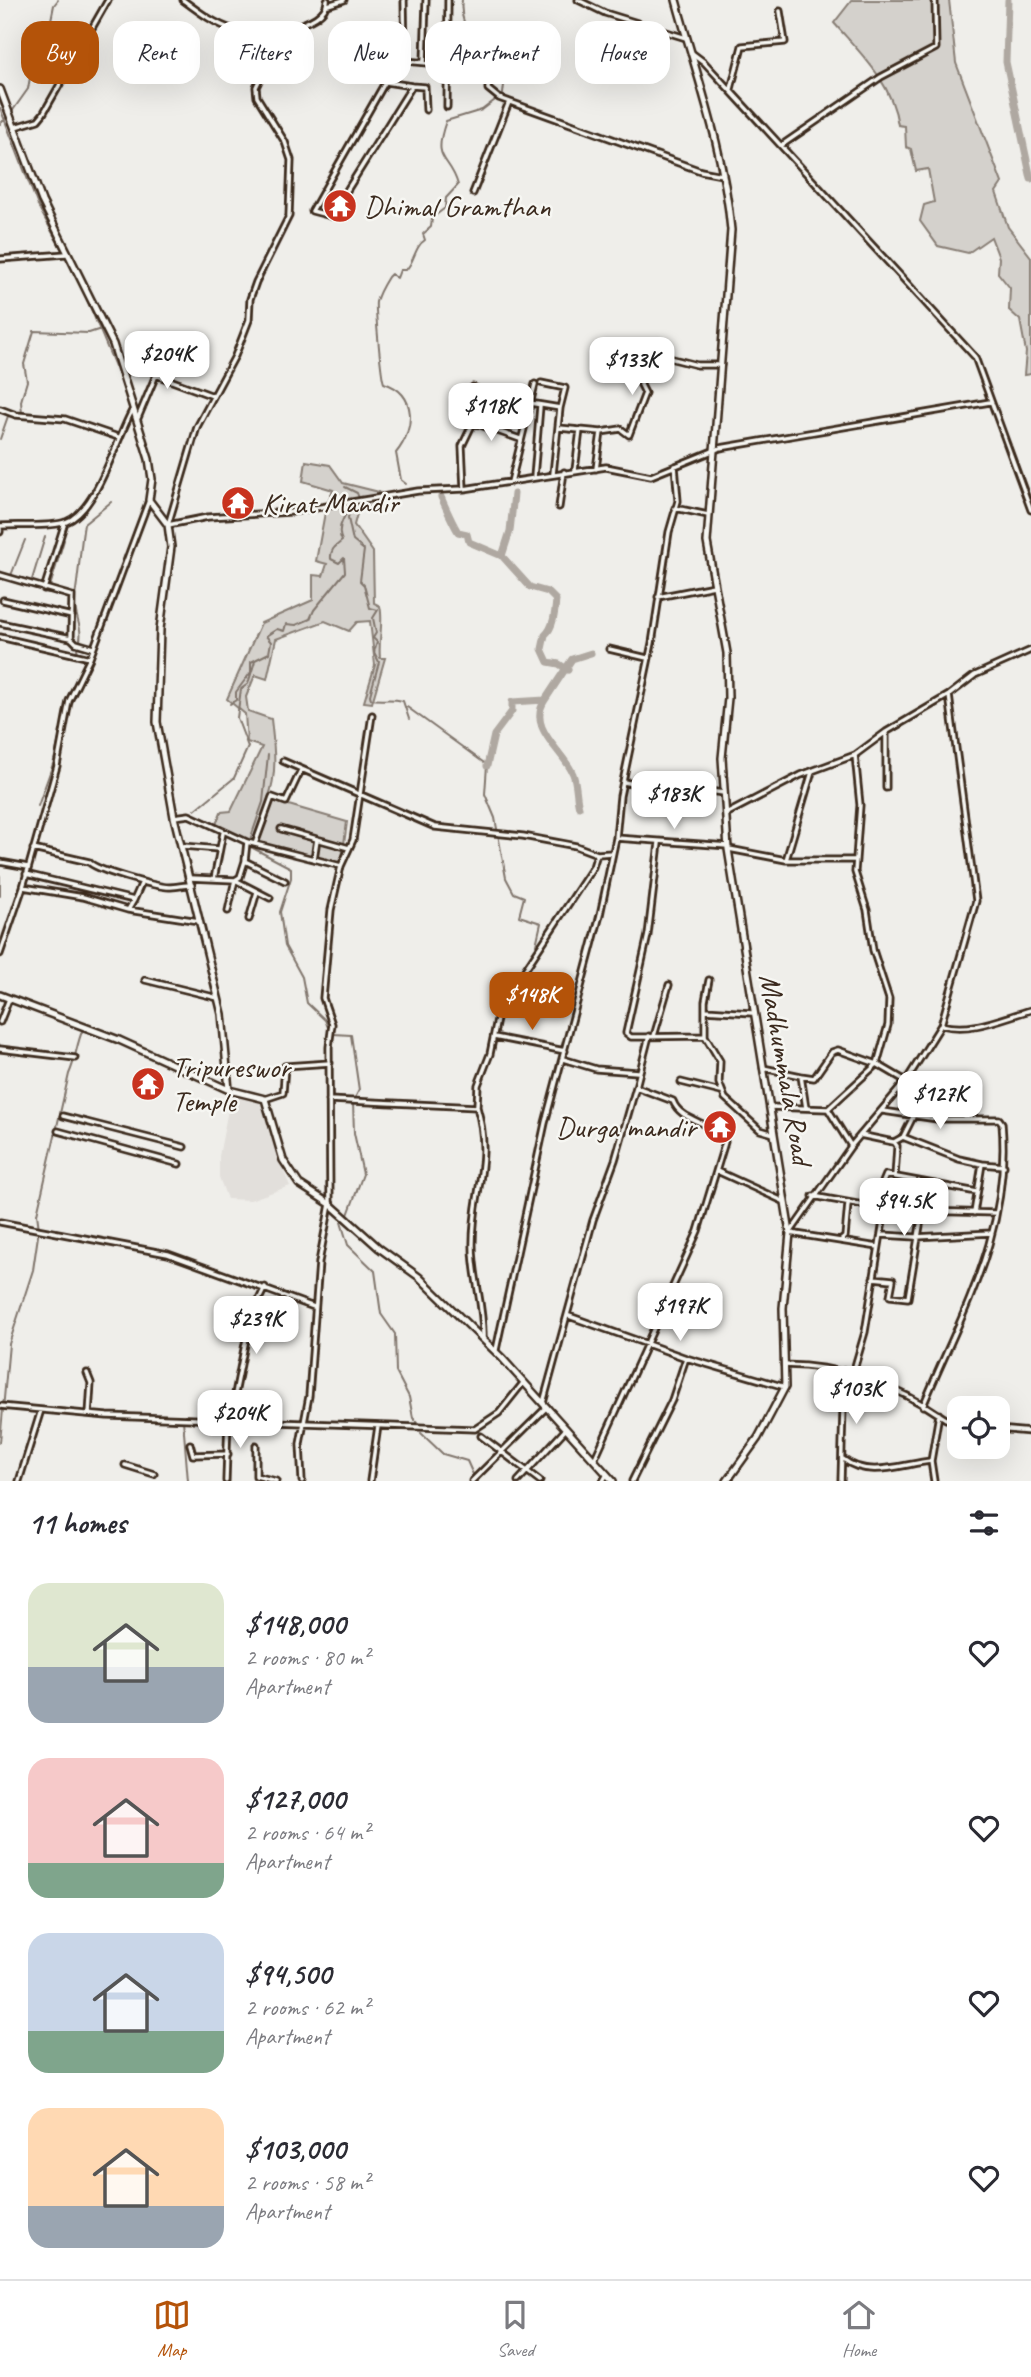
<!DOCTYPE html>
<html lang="en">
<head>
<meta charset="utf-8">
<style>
  :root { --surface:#fff; --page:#f7f7f7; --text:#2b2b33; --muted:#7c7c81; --line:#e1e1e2; --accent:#b45309 }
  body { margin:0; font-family:Caveat,sans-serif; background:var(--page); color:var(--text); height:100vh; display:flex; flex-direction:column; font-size:26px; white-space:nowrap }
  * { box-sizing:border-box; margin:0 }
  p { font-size:23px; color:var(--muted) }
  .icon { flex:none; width:38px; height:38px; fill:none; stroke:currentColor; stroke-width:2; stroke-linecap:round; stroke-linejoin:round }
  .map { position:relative; height:1481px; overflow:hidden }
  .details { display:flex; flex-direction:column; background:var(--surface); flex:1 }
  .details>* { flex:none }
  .top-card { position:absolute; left:21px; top:21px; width:990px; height:63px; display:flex; gap:14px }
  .controls { position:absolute; left:947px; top:1396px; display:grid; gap:14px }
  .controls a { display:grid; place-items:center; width:63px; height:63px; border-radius:14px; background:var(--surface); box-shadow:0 7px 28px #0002; font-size:35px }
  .price { position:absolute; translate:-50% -60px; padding:0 16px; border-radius:14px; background:#fff; color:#222; font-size:23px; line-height:46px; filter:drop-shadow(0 2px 4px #0008) }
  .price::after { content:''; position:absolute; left:50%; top:42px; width:21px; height:16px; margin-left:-10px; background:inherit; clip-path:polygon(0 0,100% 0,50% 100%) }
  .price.selected { background:var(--accent); color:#fff }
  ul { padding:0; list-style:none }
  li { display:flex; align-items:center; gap:21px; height:175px; padding:0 28px }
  li span { display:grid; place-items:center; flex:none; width:196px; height:140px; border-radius:21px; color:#555 }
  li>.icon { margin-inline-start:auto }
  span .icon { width:84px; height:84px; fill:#fffc; stroke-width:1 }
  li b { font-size:30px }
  h2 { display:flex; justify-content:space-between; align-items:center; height:84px; padding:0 28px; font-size:30px }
  .tag { padding:0 24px; border-radius:21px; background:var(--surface); box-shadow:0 7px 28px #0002; font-size:24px; line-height:63px }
  .tag.selected { background:var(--accent); color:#fff }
  .menu { display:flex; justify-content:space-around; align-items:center; height:98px; border-top:2px solid var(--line); background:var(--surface); font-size:19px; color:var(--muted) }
  .menu a { display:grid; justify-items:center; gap:4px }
  .menu .selected { color:var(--accent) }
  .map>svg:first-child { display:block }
  .built { fill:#e2dfdb }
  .green { fill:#d4d1cc; stroke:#887e75; stroke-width:2 }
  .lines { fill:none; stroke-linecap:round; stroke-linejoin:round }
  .stream { stroke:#81766d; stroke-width:2 }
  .river { stroke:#afa8a1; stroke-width:7 }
  .street-casing { stroke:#3b2a1e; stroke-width:9 }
  .secondary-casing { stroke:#3b2a1e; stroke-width:10 }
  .street { stroke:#f6f6f2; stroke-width:3.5 }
  .secondary { stroke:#f6f6f2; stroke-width:5 }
  .labels { text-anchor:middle; stroke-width:5; stroke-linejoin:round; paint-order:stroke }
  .poi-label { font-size:30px; fill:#3b2a1e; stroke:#f6f6f2; text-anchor:start }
  .street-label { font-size:30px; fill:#3b2a1e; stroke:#f6f6f2 }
</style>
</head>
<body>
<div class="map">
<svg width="1031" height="1481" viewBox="0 0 1031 1481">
  <rect width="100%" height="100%" fill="#efeeea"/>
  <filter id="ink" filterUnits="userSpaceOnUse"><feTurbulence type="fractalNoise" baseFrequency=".0143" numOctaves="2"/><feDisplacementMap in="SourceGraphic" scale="14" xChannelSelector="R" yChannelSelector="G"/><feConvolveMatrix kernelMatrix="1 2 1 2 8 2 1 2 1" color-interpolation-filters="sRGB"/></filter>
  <g filter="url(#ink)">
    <path class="built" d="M231,1094L264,1102L272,1119L280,1163L290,1186L250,1200L227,1199L219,1177V1156Z"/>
    <path class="green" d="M852,0H949L956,63L1002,183L996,192L1008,227L1031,257V374L1024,375L1026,352L1020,320L1009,310L1010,288L998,273L999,258L991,237L968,253L938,246L920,221L924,205L934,202L928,169L916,171L911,149L906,147L905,126L898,125C892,82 861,54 834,23Z
      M306,461L330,465L343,483L379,492L372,507L358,510L354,525L373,552L374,603L380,606C384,622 378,640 380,658H385L372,703L364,702L375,665L370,621L357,622L349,631L325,621L276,639L267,679L255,675L246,697L248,711L271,719C274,747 278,772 268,799L347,822L341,866L247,842L214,829L221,812L231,811L262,747L247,742L245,714L227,699L261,623L313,600V575L323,576L327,564L316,561L326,507L333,490L303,481Z"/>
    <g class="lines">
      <path class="stream" d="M0,108L38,206L63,252
        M11,113L28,89L33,60L45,50L54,5L58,0
        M0,124L7,117
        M65,256L73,269
        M83,290L115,366
        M22,414L21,401L27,381L24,364L34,331L89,333L101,329
        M0,439L8,416L22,417
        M406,484L401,480L396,453C415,430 418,394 384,383C381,377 375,308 376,302C378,293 383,285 388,277L391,274L397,278L400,270H406C415,261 414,247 425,240L423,234L431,227L432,218L445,208L446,198L458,185C450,155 431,163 446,121L482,110L503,94L506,67C481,57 458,28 462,0
        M345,487L357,493L359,498
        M350,508L348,518L353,541L364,550L360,581L364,585L370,608L378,610L373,618L376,633L373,638L377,642L374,652L379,662L370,695L371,699C382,701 390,698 403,701L409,719
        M10,578L25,540
        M31,583L45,537
        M29,585L48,593L64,540
        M79,654L77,649C87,630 72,616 75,596C79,574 80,548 84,524L111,502
        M71,695L80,675
        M230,704L236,700V692L251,672V662L269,653L271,642L266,636L277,629L284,631L286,624L296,625L310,619L314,610L345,572L344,558L339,563L331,559C330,549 336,546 342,541C335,527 346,511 357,503
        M407,707L487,765L485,794L495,818L506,878L514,893L524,897L519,916L541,923L536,945
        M38,806L54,761L66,707
        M195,810L234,778L248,747L237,718L241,689L248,684L255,661
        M250,840L263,802L268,755
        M249,846L291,868V878L280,912L285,946L302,977L307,1003L325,1020L329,1030
        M0,876V896
        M333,1034L351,1035L359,1090L353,1102L354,1133L363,1174L348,1215
        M344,1220L341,1222L348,1245L375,1271L381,1314L395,1334L396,1372L409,1397L413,1418L418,1423
        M183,1420L188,1481
        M421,1433L443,1454L467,1461L476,1481
        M0,1442L9,1344L33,1270L39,1229L37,1214L69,1074C76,1059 76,1045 83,1029"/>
      <path class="river" d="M1008,0L1006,62L1031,179
        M441,497C446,508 452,522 458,532L467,534L469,542L502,556L530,587L548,592L556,600C555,611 554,627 545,635L542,649L548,662L559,664L568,670
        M502,556L510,531L514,494
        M545,700C526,728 564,751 573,774C577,784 576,797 579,807
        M487,766L494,735L512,711V702L545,700L572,659L591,653"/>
      <g class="street-casing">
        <path id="street" d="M183,0C199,12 216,25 235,30C255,36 328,28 327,0
          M404,0L405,61
          M578,0L605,13L686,38
          M328,5L344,0
          M692,53L704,62L975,357L1031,510
          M424,62L426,0
          M386,82L412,86
          M731,89L742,46L785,42L780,11
          M447,107L448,0
          M426,110L425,87L412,86L331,216L312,211L395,65L405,61L483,68L489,72L488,89L499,98L701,171L722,175
          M15,127L38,120L43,114L108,0
          M782,145L881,77L936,48L935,0
          M473,193L509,102
          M0,259L66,254
          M629,348L697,365H721
          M541,383L565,388L560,408
          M473,387L527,413
          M530,403L560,408L553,474
          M0,409L16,415L65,419L118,437
          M138,418L156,375L213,396
          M472,422L520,439
          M559,428L601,432L596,469
          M601,432L621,429L629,435L645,393L641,385L644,352
          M575,470L580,430
          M534,477L540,406
          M511,482L535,384
          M464,489L462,446L487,394
          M559,507L564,472
          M675,508L708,515
          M168,525L208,517L291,512L418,491L464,489L606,467L651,476L720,448L990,402
          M168,525L197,427L235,356L249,320L250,299L256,282L289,216L291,160L285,142L257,97L256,87L284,29
          M0,526C20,524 47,528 66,522C97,511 117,437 133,409
          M0,529V532
          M0,575L72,596L71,638
          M44,589L65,522
          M658,597L714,586
          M3,600L72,616
          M0,623L71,638L76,643L93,648
          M0,637L90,658
          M609,649L647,658
          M886,734V788
          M283,761L435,827L523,836L576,846L597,854L612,853
          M624,782L666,791L678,787L724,793
          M726,814L801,775L855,755L886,732L949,695L975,675L1031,650
          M174,817L189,815L247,842L341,866
          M281,829L349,848
          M616,838L728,846
          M247,842L245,861L285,881
          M659,843L648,935L626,1033L631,1037L705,1036L720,1061L719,1083L725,1098L760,1130L774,1134
          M255,844L272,797L286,802L301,770
          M183,846L219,849
          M33,849L89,862C95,870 157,887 169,887C176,887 184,885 192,885
          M729,849L786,860L812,772
          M314,859L317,839
          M786,860H856
          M0,862L28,867
          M26,874L134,900L142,882
          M190,878L235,880L240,877L245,861
          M214,879L223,833
          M23,887L83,897L128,910L134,900
          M128,910L199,921
          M228,911L235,880L270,898
          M249,919L257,892
          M0,954L23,887L57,766L69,701L90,658L149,500
          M145,980L218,998
          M705,1010L752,1013
          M0,1022L9,999
          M941,1025C972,1033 1002,1018 1031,1010
          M654,1036L669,985
          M705,1036V1001L709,980
          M494,1037L565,1051
          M0,1049L75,1058
          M563,1059L596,1069L638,1072
          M763,1068L801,1076L806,1108
          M801,1076L814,1078L832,1052L838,1050L877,1064L906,1081
          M681,1082L721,1092
          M265,1099L283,1093L285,1066L330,1063
          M329,1100L477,1107C493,1161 472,1194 473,1246C473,1277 484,1307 483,1338
          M477,1106L478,1085L490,1054L499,1009L593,867L597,854
          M770,1107L828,1109L877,1064L888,1025L889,999L873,950L867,910L855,872L860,805L855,755
          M828,1109L851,1146
          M883,1111L937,1119H999L1002,1123C1011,1232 963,1310 923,1406
          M63,1116L184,1147
          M58,1131L179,1164
          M860,1135L893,1142
          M903,1137L959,1159L982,1164L974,1213
          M982,1164L1004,1166
          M717,1171L785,1202
          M895,1177L897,1146L894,1142L903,1137L914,1115
          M813,1196L885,1209L865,1332L853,1373
          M873,1206L886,1175L977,1192
          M922,1211L996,1213
          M0,1222L168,1254L314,1307
          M882,1235L916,1237L991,1233
          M840,1241L845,1237L848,1204
          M878,1247L790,1233L851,1146L906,1081L941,1025L976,901L949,695
          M873,1278L893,1280L890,1296L908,1298L927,1183
          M569,1316L686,1358L785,1387
          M496,1350L545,1123L600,915L616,838L620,796L652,643L669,532L678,501L675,466
          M784,1365C842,1365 898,1386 946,1419L959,1421
          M87,1373L91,1383L89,1414
          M543,1403L593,1220L615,1160L636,1087
          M0,1406L107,1416L475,1429L499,1413L523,1383
          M230,1419L250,1319L265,1287
          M998,1429L1031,1432
          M481,1436L540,1481
          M190,1444L193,1455L228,1454
          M256,1445V1476L276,1481
          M595,1458L698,1231L725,1142C715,1121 681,1123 673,1101L636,1087L649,1036
          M843,1459C868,1479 902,1464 931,1461
          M125,1465L154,1474
          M19,1481L41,1410
          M226,1481L228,1419
          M302,1481L300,1444L309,1396L319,1262L330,1204L329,1047L332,1024L323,998L331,910L341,866L353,840L372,715
          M370,1481L378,1426
          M472,1481L547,1407
          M518,1481L566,1429
          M603,1481L607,1474
          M632,1481L672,1400L686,1358
          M841,1481L844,1371
          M934,1481L931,1461L939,1414"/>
      </g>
      <g class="secondary-casing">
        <path id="secondary" d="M676,0C697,77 724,150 731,230L707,542L727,653L728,698L722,758L728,849L790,1233L783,1308L785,1387L758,1438L727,1481
          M0,89L42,201L113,344L149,459L152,479L149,500L168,525L171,547L160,629L157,722L174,817L222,1014L229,1090
          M0,995L119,1040L229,1090L265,1099L283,1160L299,1184L330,1204L379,1248L419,1277L502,1358L613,1481"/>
      </g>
      <use href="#street" class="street"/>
      <use href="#secondary" class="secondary"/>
    </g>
  </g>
  <defs>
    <g id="temple-disc" transform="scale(1.75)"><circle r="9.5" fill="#c8321e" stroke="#f6f6f2"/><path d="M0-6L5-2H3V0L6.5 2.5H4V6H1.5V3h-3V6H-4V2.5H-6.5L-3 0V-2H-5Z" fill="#fff"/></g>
  </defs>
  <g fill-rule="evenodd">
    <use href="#temple-disc" x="340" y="206"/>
    <use href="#temple-disc" x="238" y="503"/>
    <use href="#temple-disc" x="148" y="1084"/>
    <use href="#temple-disc" x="720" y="1127"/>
  </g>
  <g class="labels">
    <g class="poi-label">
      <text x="364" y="216">Dhimal Gramthan</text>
      <text x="262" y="513">Kirat Mandir</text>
      <text x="172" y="1077">Tripureswor<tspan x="172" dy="34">Temple</tspan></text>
      <text x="696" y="1137" text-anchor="end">Durga mandir</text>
    </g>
    <g class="street-label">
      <text transform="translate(786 1069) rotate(80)" y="10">Madhummala Road</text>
    </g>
  </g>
</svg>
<div class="controls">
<a><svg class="icon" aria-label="locate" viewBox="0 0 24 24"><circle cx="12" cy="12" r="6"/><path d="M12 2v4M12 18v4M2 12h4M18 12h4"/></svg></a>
</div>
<b class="price" style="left:167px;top:391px">$204K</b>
<b class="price" style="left:632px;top:397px">$133K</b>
<b class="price" style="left:491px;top:443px">$118K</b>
<b class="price" style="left:674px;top:831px">$183K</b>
<b class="price selected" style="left:532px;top:1032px">$148K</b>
<b class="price" style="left:940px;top:1131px">$127K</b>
<b class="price" style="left:904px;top:1238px">$94.5K</b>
<b class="price" style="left:680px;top:1343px">$197K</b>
<b class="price" style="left:256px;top:1356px">$239K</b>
<b class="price" style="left:856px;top:1426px">$103K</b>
<b class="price" style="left:240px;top:1450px">$204K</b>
<div class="top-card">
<a class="tag selected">Buy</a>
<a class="tag">Rent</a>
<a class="tag">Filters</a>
<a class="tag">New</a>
<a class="tag">Apartment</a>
<a class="tag">House</a>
</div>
</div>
<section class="details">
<h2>11 homes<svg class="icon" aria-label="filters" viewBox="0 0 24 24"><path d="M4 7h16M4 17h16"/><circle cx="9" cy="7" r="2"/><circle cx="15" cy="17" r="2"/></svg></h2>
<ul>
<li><span style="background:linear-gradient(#dfe7d0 60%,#9aa5b1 0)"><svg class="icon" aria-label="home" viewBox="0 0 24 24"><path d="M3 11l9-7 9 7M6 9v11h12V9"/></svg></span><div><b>$148,000</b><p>2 rooms · 80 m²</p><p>Apartment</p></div><svg class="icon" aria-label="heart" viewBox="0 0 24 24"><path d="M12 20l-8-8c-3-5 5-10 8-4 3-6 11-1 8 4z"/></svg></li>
<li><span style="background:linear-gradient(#f6c9c9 75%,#7fa58c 0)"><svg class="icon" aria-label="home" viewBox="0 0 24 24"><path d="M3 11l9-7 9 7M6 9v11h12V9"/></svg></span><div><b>$127,000</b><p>2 rooms · 64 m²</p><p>Apartment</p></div><svg class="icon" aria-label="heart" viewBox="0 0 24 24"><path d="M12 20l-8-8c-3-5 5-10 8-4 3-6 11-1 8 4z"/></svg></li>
<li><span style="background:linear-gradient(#c9d6e8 70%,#7fa58c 0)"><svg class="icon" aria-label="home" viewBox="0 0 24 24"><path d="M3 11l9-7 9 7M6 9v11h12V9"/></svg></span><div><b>$94,500</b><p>2 rooms · 62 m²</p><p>Apartment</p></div><svg class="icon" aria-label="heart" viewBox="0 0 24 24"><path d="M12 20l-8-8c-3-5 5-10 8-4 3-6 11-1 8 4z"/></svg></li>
<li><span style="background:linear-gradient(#ffd9b3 70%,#9aa5b1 0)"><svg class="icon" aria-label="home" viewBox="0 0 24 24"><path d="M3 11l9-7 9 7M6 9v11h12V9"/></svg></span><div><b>$103,000</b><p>2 rooms · 58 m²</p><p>Apartment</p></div><svg class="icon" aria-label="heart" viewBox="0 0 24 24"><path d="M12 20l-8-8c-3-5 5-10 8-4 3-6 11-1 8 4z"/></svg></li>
</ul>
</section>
<nav class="menu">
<a class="selected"><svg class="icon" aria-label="map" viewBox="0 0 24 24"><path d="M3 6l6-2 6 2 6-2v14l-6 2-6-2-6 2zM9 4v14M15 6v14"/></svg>Map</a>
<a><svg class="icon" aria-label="saved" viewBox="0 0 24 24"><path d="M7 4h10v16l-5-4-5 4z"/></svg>Saved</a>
<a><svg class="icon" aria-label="home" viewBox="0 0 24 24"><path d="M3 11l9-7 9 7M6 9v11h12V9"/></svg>Home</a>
</nav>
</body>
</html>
